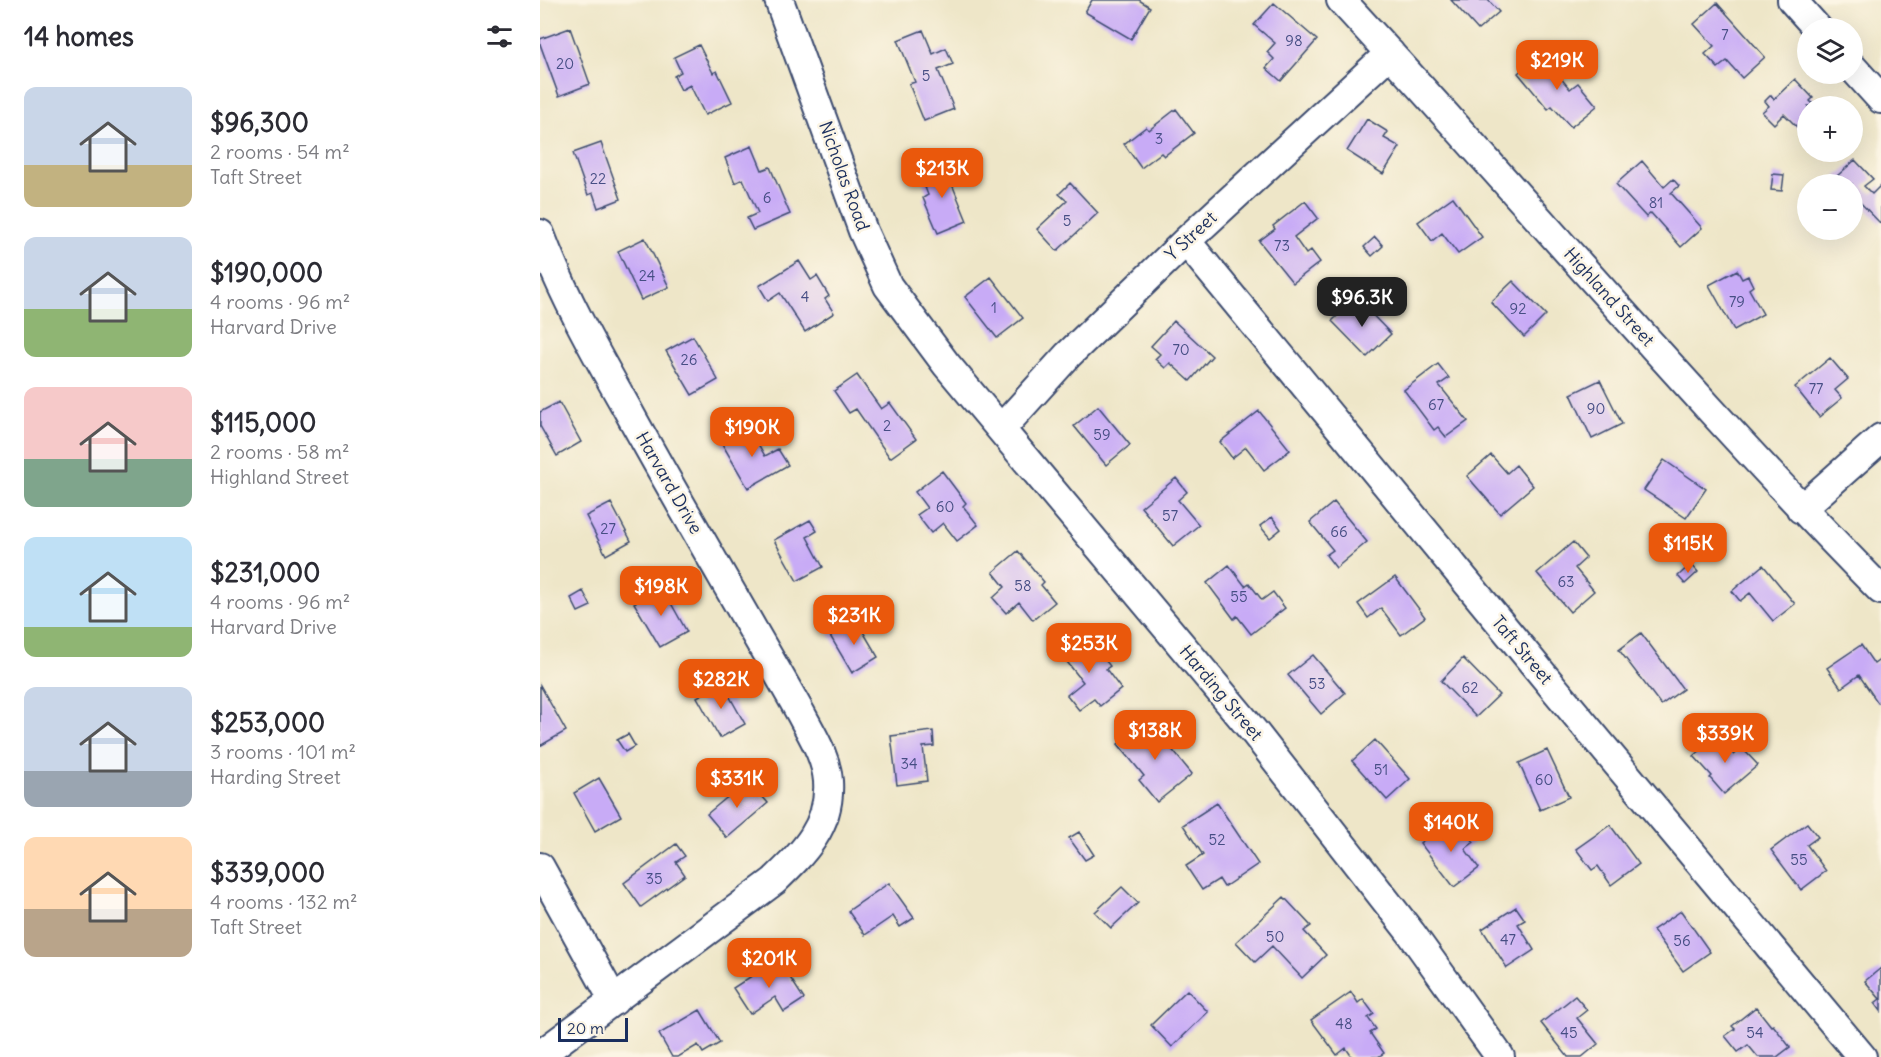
<!DOCTYPE html>
<html lang="en">
<head>
<meta charset="utf-8">
<style>
  :root { --surface:#fff; --page:#f7f7f7; --text:#2b2b33; --muted:#7c7c81; --accent:#ea580c }
  body { margin:0; font-family:Delius,sans-serif; background:var(--page); color:var(--text); height:100vh; display:flex; flex-direction:column; font-size:22px; white-space:nowrap }
  * { box-sizing:border-box; margin:0 }
  p { font-size:20px; color:var(--muted) }
  .icon { flex:none; width:33px; height:33px; fill:none; stroke:currentColor; stroke-width:2; stroke-linecap:round; stroke-linejoin:round }
  .map { position:relative; flex:1; overflow:hidden }
  .details { display:flex; flex-direction:column; background:var(--surface); width:540px }
  .details>* { flex:none }
  .controls { position:absolute; left:1257px; top:18px; display:grid; gap:12px }
  .controls a { display:grid; place-items:center; width:66px; height:66px; border-radius:50%; background:var(--surface); box-shadow:0 6px 24px #0002; font-size:30px }
  .scale { position:absolute; left:18px; bottom:15px; width:70px; box-sizing:border-box; padding-left:6px; border:3px solid #1b2f5e; border-top:0; font-size:16px; line-height:21px; white-space:nowrap; color:#1b2f5e; -webkit-text-stroke:4px #fcf5e5; paint-order:stroke }
  .price { position:absolute; translate:-50% -51px; padding:0 14px; border-radius:12px; background:var(--accent); color:#fff; font-size:20px; line-height:39px; filter:drop-shadow(0 2px 3px #0008) }
  .price::after { content:''; position:absolute; left:50%; top:36px; width:18px; height:14px; margin-left:-9px; background:inherit; clip-path:polygon(0 0,100% 0,50% 100%) }
  .price.on { background:#222; color:#fff }
  ul { padding:0; list-style:none }
  li { display:flex; align-items:center; gap:18px; height:150px; padding:0 24px }
  li span { display:grid; place-items:center; flex:none; width:168px; height:120px; border-radius:12px; color:#555 }
  li>.icon { margin-inline-start:auto }
  span .icon { width:72px; height:72px; fill:#fffc; stroke-width:1 }
  li b { font-size:26px }
  h2 { display:flex; justify-content:space-between; align-items:center; height:72px; padding:0 24px; font-size:26px }
  main { display:flex; flex:1; min-height:0 }
  .map>svg:first-child { display:block }
  .building { fill:#c8abf6 }
  .lines { fill:none; stroke-linecap:round; stroke-linejoin:round }
  .minor-casing { stroke:#3b4a6e; stroke-width:32 }
  .minor { stroke:#fff; stroke-width:28 }
  .labels { text-anchor:middle; stroke-width:5; stroke-linejoin:round; paint-order:stroke }
  .number-label { font-size:15px; fill:#464e84 }
  .street-label { font-size:18px; fill:#1b2f5e; stroke:#fcf5e5 }
</style>
</head>
<body>
<main>
<section class="details">
<h2>14 homes<svg class="icon" aria-label="filters" viewBox="0 0 24 24"><path d="M4 7h16M4 17h16"/><circle cx="9" cy="7" r="2"/><circle cx="15" cy="17" r="2"/></svg></h2>
<ul>
<li><span style="background:linear-gradient(#c9d6e8 65%,#c2b280 0)"><svg class="icon" aria-label="home" viewBox="0 0 24 24"><path d="M3 11l9-7 9 7M6 9v11h12V9"/></svg></span><div><b>$96,300</b><p>2 rooms · 54 m²</p><p>Taft Street</p></div></li>
<li><span style="background:linear-gradient(#c9d6e8 60%,#8fb573 0)"><svg class="icon" aria-label="home" viewBox="0 0 24 24"><path d="M3 11l9-7 9 7M6 9v11h12V9"/></svg></span><div><b>$190,000</b><p>4 rooms · 96 m²</p><p>Harvard Drive</p></div></li>
<li><span style="background:linear-gradient(#f6c9c9 60%,#7fa58c 0)"><svg class="icon" aria-label="home" viewBox="0 0 24 24"><path d="M3 11l9-7 9 7M6 9v11h12V9"/></svg></span><div><b>$115,000</b><p>2 rooms · 58 m²</p><p>Highland Street</p></div></li>
<li><span style="background:linear-gradient(#bfe0f5 75%,#8fb573 0)"><svg class="icon" aria-label="home" viewBox="0 0 24 24"><path d="M3 11l9-7 9 7M6 9v11h12V9"/></svg></span><div><b>$231,000</b><p>4 rooms · 96 m²</p><p>Harvard Drive</p></div></li>
<li><span style="background:linear-gradient(#c9d6e8 70%,#9aa5b1 0)"><svg class="icon" aria-label="home" viewBox="0 0 24 24"><path d="M3 11l9-7 9 7M6 9v11h12V9"/></svg></span><div><b>$253,000</b><p>3 rooms · 101 m²</p><p>Harding Street</p></div></li>
<li><span style="background:linear-gradient(#ffd9b3 60%,#b9a48a 0)"><svg class="icon" aria-label="home" viewBox="0 0 24 24"><path d="M3 11l9-7 9 7M6 9v11h12V9"/></svg></span><div><b>$339,000</b><p>4 rooms · 132 m²</p><p>Taft Street</p></div></li>
</ul>
</section>
<div class="map">
<svg width="1341" height="1057" viewBox="0 0 1341 1057">
  <rect width="100%" height="100%" fill="#fcf5e5"/>
  <filter id="ink" filterUnits="userSpaceOnUse"><feTurbulence type="fractalNoise" baseFrequency=".0167" numOctaves="2"/><feDisplacementMap in="SourceGraphic" scale="12" xChannelSelector="R" yChannelSelector="G"/><feConvolveMatrix kernelMatrix="1 2 1 2 8 2 1 2 1" color-interpolation-filters="sRGB"/></filter>
  <filter id="wash" filterUnits="userSpaceOnUse"><feTurbulence type="fractalNoise" baseFrequency=".008" numOctaves="4" result="noise"/><feDisplacementMap in="SourceGraphic" scale="24" xChannelSelector="R" yChannelSelector="G"/><feGaussianBlur stdDeviation="1.35" result="paint"/><feColorMatrix in="noise" values="0 0 0 0 0 0 0 0 0 0 0 0 0 0 0 0 0 1.4 0 .05"/><feComposite in="paint" operator="in"/></filter>
  <g filter="url(#wash)">
    <rect width="100%" height="100%" fill="#eee6c8"/>
    <g id="blocks">
      <path class="building" d="M552,0H599L610,7L591,39L545,12Z
        M911,0H948L959,12L938,30Z
        M734,3L777,40L741,81L726,68L734,59L727,52L735,43L714,25Z
        M1177,3L1225,57L1202,78L1187,61L1178,68L1165,54L1174,46L1154,24Z
        M30,28L50,84L19,96L0,44V39Z
        M383,30L393,54L406,48L413,64L398,70L414,109L384,121L369,84L375,82L358,40Z
        M159,45L173,73L177,71L192,102L165,115L150,85L141,90L134,76L141,72L134,57Z
        M1000,54L1030,89L1038,83L1057,106L1031,127L1012,106L1008,109L978,73Z
        M1255,79L1273,98L1270,101L1275,106H1268V138L1244,114L1234,124L1222,112L1229,106L1225,101L1231,95L1234,99Z
        M636,109L654,133L624,156L621,153L601,168L584,144L606,127L609,130Z
        M827,119L848,132L844,138L860,147L843,174L807,151Z
        M61,143L81,199L58,208L53,193L48,195L33,153Z
        M212,146L222,170L230,167L250,214L213,230L207,218L218,213L203,179L195,183L185,158Z
        M1315,160L1333,179L1324,186L1332,194L1341,185V224L1312,194V184H1303L1296,177Z
        M1102,161L1124,187L1133,179L1139,186L1131,193L1162,228L1141,247L1111,213L1106,217L1076,184Z
        M403,162L427,221L398,233L383,198L388,195L379,172Z
        M1233,174L1244,175L1242,191L1231,190Z
        M530,183L558,213L517,251L497,229L527,201L519,194Z
        M913,197L942,237L918,254L902,233L892,241L878,222Z
        M765,201L778,218L754,237L766,254L771,250L780,262L753,283L719,241L735,229L733,226Z
        M835,237L843,246L832,256L824,247Z
        M105,238L129,287L101,300L78,251Z
        M259,261L271,280L277,276L289,296L285,299L294,313L265,332L240,293L228,301L219,286Z
        M1197,270L1202,279L1208,276L1213,286L1209,289L1223,314L1194,330L1169,285Z
        M451,277L483,318L457,338L425,297Z
        M973,281L1006,315L984,337L951,302Z
        M816,298L851,334L827,357L792,321Z
        M634,321L672,356L650,381L630,363L625,368L615,359L620,354L611,346Z
        M153,336L178,380L152,395L126,351Z
        M1290,358L1308,379L1295,390L1302,398L1279,417L1255,387Z
        M898,364L909,378L899,385L928,421L906,437L898,427L894,430L864,390Z
        M317,375L341,409L350,403L376,439L350,458L316,409L309,413L294,391Z
        M1060,380L1082,424L1052,439L1031,394Z
        M19,402L41,442L17,456L0,426V412Z
        M558,406L590,445L566,465L534,426Z
        M719,411L750,450L724,470L706,447L692,458L680,442Z
        M208,426L225,456L238,449L248,465L208,488L181,442Z
        M951,455L967,473L976,465L993,486L960,514L927,476Z
        M1124,460L1166,489L1146,518L1104,490Z
        M402,471L426,503L423,506L438,525L417,541L403,523L391,533L377,515L387,508L375,492Z
        M636,478L647,492L638,500L659,525L633,546L601,507Z
        M794,502L827,542L796,568L786,555L793,550L770,522Z
        M71,503L91,541L66,555L46,516Z
        M732,517L741,529L730,538L720,526Z
        M270,520L277,531L267,537L283,567L257,581L234,540Z
        M1033,542L1046,558L1035,568L1054,591L1030,612L997,573Z
        M478,551L504,582L501,585L515,602L493,620L479,602L466,613L453,598L465,587L453,572Z
        M1151,564L1158,572L1145,584L1138,576Z
        M689,565L705,586L709,583L722,600L733,592L745,608L711,634L697,616L694,619L667,583Z
        M1223,565L1255,604L1233,621L1210,593L1200,601L1192,591Z
        M855,577L885,617L861,635L841,608L828,618L818,604Z
        M122,587L147,632L120,647L94,603Z
        M43,591L51,606L38,612L31,598Z
        M315,618L338,657L312,673L289,634Z
        M1101,633L1143,689L1121,705L1079,650Z
        M544,634L570,666L566,669L581,689L560,706L554,699L539,710L527,695L543,682L520,653Z
        M1321,645L1334,664L1341,659V701L1338,703L1319,675L1301,688L1287,668Z
        M773,655L805,693L781,714L748,675Z
        M923,658L959,695L936,717L901,681Z
        M182,683L205,724L180,738L157,697Z
        M0,685L26,731L0,746Z
        M608,720L652,774L617,802L599,780L604,776L578,744Z
        M393,731L394,746L383,747L387,781L357,785L351,736Z
        M88,734L95,746L85,752L77,740Z
        M1177,736L1194,755L1202,748L1218,765L1184,794L1170,778L1172,776L1154,756Z
        M835,740L870,779L847,800L812,761Z
        M1007,750L1029,797L1000,810L979,763Z
        M59,778L81,816L55,831L34,793Z
        M208,780L228,803L187,838L167,814Z
        M677,803L718,864L684,887L679,879L662,890L646,866L663,855L643,825Z
        M1267,823L1278,837L1267,845L1286,871L1261,890L1231,850Z
        M905,824L912,832L921,825L934,842L925,849L939,868L914,887L880,843Z
        M1070,825L1099,864L1071,885L1058,866L1052,870L1036,849Z
        M539,832L554,855L545,860L529,838Z
        M136,844L145,856L136,862L145,875L101,907L84,883Z
        M349,883L374,918L360,927L353,916L325,935L308,911Z
        M582,887L598,903L571,928L555,912Z
        M744,897L771,926L764,931L786,955L762,978L732,946L715,962L696,942Z
        M976,907L985,920L978,924L994,950L967,968L942,929Z
        M1141,911L1170,952L1143,971L1113,930Z
        M238,959L264,999L244,1012L235,997L210,1014L193,988Z
        M1341,968V1011L1335,1003L1340,999L1325,981Z
        M647,990L668,1012L632,1047L611,1025Z
        M811,992L818,1003L823,999L834,1014L828,1018L836,1029L830,1033L844,1053L838,1057H812L806,1048L797,1055L771,1020Z
        M1035,996L1047,1010L1037,1018L1058,1044L1042,1057H1028L1001,1023Z
        M1216,1007L1231,1026L1233,1025L1250,1047L1237,1057H1218L1208,1045L1198,1052L1185,1036L1195,1029L1192,1026Z
        M160,1010L180,1043L163,1053L158,1045L138,1057H132L119,1034Z"/>
    </g>
  </g>
  <g filter="url(#ink)">
    <use href="#blocks" fill-opacity="0" stroke="#3b4a6e" stroke-width="1.5"/>
    <g class="lines">
      <g class="minor-casing">
        <path id="minor" d="M239,0L323,231L348,286L406,364L715,733L871,933L960,1057
          M801,0C982,196 1154,400 1341,590
          M1252,0L1277,28
          M1312,67L1341,99
          M0,234C22,293 54,350 85,405C125,478 167,550 209,623C226,653 244,683 261,714C272,735 286,756 288,781C291,826 264,852 234,881L0,1055
          M646,241L1013,687L1322,1057
          M461,429L528,355L646,241L850,53
          M1261,509L1341,438
          M0,867L74,1001"/>
      </g>
      <use href="#minor" class="minor"/>
    </g>
  </g>
  <g class="labels">
    <g class="number-label">
      <text x="1185" y="40">7</text>
      <text x="754" y="46">98</text>
      <text x="25" y="69">20</text>
      <text x="386" y="81">5</text>
      <text x="619" y="144">3</text>
      <text x="58" y="184">22</text>
      <text x="227" y="203">6</text>
      <text x="1116" y="208">81</text>
      <text x="527" y="226">5</text>
      <text x="742" y="251">73</text>
      <text x="107" y="281">24</text>
      <text x="265" y="302">4</text>
      <text x="1197" y="307">79</text>
      <text x="454" y="313">1</text>
      <text x="978" y="314">92</text>
      <text x="641" y="355">70</text>
      <text x="149" y="365">26</text>
      <text x="1276" y="394">77</text>
      <text x="896" y="410">67</text>
      <text x="1056" y="414">90</text>
      <text x="347" y="431">2</text>
      <text x="562" y="440">59</text>
      <text x="405" y="512">60</text>
      <text x="630" y="521">57</text>
      <text x="68" y="534">27</text>
      <text x="799" y="537">66</text>
      <text x="1026" y="587">63</text>
      <text x="483" y="591">58</text>
      <text x="699" y="602">55</text>
      <text x="777" y="689">53</text>
      <text x="930" y="693">62</text>
      <text x="369" y="769">34</text>
      <text x="841" y="775">51</text>
      <text x="1004" y="785">60</text>
      <text x="677" y="845">52</text>
      <text x="1259" y="865">55</text>
      <text x="114" y="884">35</text>
      <text x="735" y="942">50</text>
      <text x="968" y="945">47</text>
      <text x="1142" y="946">56</text>
      <text x="804" y="1029">48</text>
      <text x="1029" y="1038">45</text>
      <text x="1215" y="1038">54</text>
    </g>
    <g class="street-label">
      <text transform="translate(304 176) rotate(70)" y="6">Nicholas Road</text>
      <text transform="translate(651 236) rotate(-43)" y="6">Y Street</text>
      <text transform="translate(1069 297) rotate(48)" y="6">Highland Street</text>
      <text transform="translate(129 483) rotate(60)" y="6">Harvard Drive</text>
      <text transform="translate(982 650) rotate(50)" y="6">Taft Street</text>
      <text transform="translate(681 693) rotate(50)" y="6">Harding Street</text>
    </g>
  </g>
</svg>
<div class="controls">
<a><svg class="icon" aria-label="layers" viewBox="0 0 24 24"><path d="M12 4l9 5-9 5-9-5zM3 14l9 5 9-5"/></svg></a>
<a>+</a>
<a>−</a>
</div>
<div class="scale">20 m</div>
<b class="price" style="left:1017px;top:91px">$219K</b>
<b class="price" style="left:402px;top:199px">$213K</b>
<b class="price on" style="left:822px;top:328px">$96.3K</b>
<b class="price" style="left:212px;top:458px">$190K</b>
<b class="price" style="left:1148px;top:574px">$115K</b>
<b class="price" style="left:121px;top:617px">$198K</b>
<b class="price" style="left:314px;top:646px">$231K</b>
<b class="price" style="left:549px;top:674px">$253K</b>
<b class="price" style="left:181px;top:710px">$282K</b>
<b class="price" style="left:615px;top:761px">$138K</b>
<b class="price" style="left:1185px;top:764px">$339K</b>
<b class="price" style="left:197px;top:809px">$331K</b>
<b class="price" style="left:911px;top:853px">$140K</b>
<b class="price" style="left:229px;top:989px">$201K</b>
</div>
</main>
</body>
</html>
